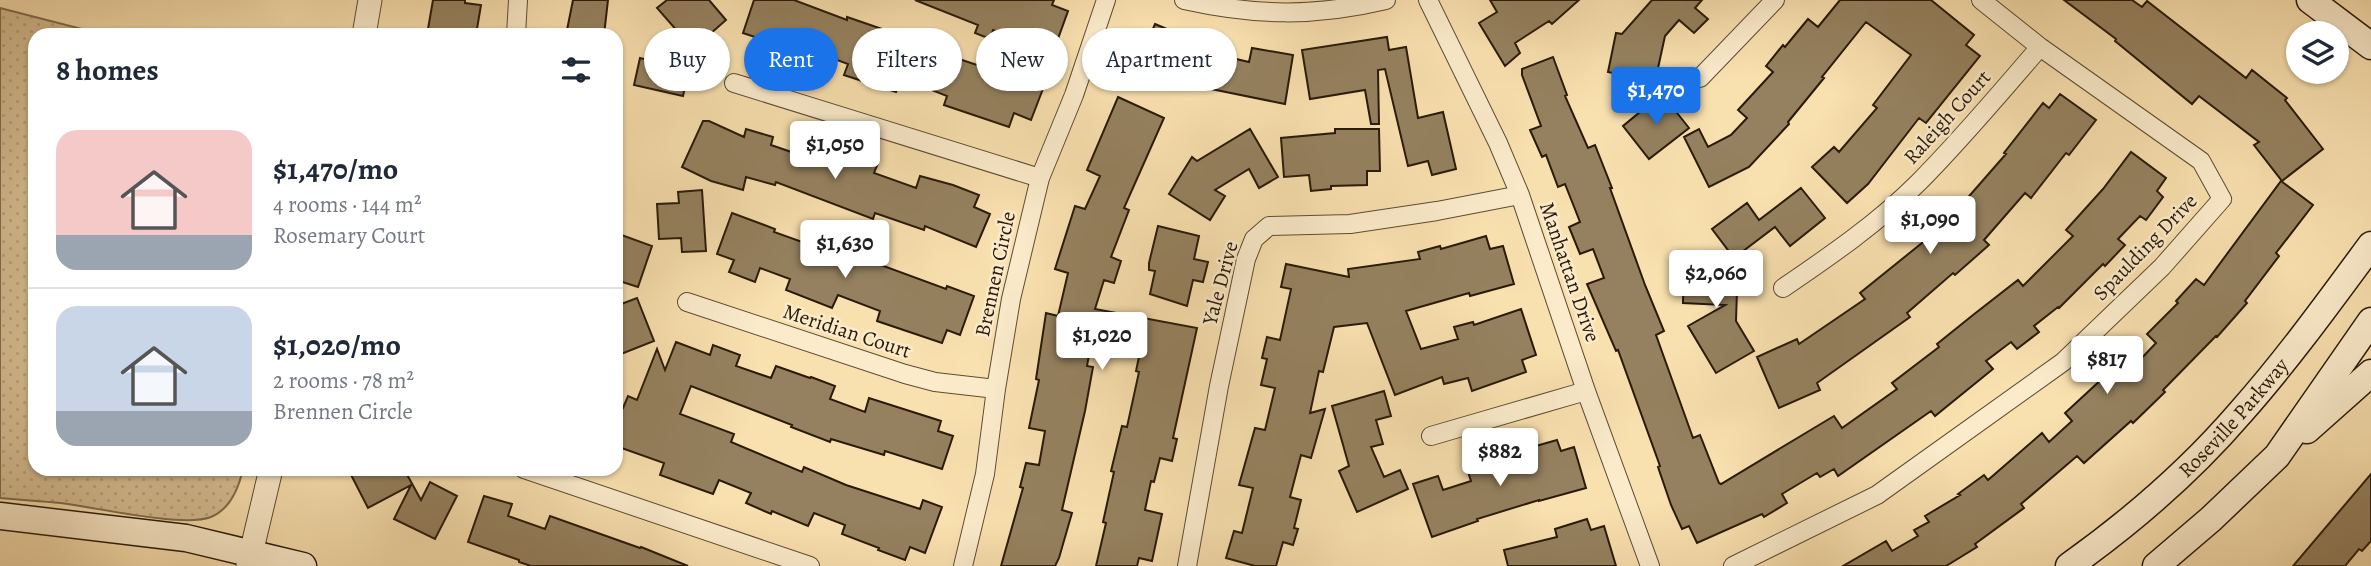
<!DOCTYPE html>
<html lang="en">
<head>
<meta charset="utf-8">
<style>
  :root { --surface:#fff; --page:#f6f6f7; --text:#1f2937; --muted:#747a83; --line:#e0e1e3; --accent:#1a73e8 }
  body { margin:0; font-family:Alegreya,serif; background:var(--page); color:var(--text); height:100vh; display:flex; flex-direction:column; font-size:26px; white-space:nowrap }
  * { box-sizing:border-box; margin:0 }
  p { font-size:23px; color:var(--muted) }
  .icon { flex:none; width:38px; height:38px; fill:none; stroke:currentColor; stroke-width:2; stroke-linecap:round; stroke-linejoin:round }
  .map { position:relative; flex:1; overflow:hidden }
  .sheet { position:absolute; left:28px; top:28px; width:595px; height:448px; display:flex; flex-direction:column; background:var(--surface); border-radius:21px; box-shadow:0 2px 5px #0004 }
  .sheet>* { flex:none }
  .banner { position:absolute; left:644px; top:28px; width:665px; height:63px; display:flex; gap:14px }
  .controls { position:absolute; left:2286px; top:21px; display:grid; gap:14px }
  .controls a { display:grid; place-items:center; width:63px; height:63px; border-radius:50%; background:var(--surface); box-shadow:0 2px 5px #0004; font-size:35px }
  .price { position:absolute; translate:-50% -60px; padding:0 16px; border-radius:7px; background:#fff; color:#222; font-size:23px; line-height:46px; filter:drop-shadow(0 2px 4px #0008) }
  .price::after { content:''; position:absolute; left:50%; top:42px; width:21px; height:16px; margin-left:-10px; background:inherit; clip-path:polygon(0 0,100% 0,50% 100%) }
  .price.selected { background:var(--accent); color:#fff }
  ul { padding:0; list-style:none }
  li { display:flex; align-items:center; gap:21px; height:175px; padding:0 28px }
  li+li { border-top:2px solid var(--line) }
  li span { display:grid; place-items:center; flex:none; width:196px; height:140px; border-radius:21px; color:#555 }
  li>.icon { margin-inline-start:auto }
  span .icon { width:84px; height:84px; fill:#fffc; stroke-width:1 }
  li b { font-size:30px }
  h2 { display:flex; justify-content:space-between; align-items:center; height:84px; padding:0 28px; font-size:30px }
  .tag { padding:0 24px; border-radius:32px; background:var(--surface); box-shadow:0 2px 5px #0004; font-size:24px; line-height:63px }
  .tag.selected { background:var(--accent); color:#fff }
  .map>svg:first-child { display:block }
  .green { fill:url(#green-dots); stroke:#806c4e; stroke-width:2 }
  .building { fill:#95815f; stroke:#291a08; stroke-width:2 }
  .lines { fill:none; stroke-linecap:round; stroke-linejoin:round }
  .minor-casing { stroke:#5d4c32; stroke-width:20 }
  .tertiary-casing { stroke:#5d4c32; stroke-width:25 }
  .secondary-casing { stroke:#291a08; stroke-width:29 }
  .minor { stroke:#fbebcb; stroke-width:18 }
  .tertiary { stroke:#fbebcb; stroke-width:23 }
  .secondary { stroke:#fbebcb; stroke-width:26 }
  .labels { text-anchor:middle; stroke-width:5; stroke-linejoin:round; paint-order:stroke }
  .street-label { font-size:21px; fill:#291a08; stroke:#fbebcb }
</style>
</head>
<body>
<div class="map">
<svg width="2371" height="566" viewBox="0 0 2371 566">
  <defs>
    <pattern id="green-dots" width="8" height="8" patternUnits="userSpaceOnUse" patternTransform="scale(1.75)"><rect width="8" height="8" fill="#d6be93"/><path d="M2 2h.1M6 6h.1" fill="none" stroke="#b8a37d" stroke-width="1.8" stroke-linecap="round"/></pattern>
  </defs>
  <rect width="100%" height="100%" fill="#f9e0af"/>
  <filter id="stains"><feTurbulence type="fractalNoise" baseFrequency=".00286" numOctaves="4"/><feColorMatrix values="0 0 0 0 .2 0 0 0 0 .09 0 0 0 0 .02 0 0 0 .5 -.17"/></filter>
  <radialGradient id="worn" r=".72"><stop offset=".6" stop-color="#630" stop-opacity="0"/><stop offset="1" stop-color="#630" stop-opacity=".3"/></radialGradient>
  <path class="green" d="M0,8L105,35H35V469H243C239,487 230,509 211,517C182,528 95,507 60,503C40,501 20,500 0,498Z"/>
  <path class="building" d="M433,0H465V3L481,5L476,35L428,29Z
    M573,0H608L604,35H566Z
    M667,0H709L726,20L693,49L657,8Z
    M754,0H794L847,20V17L914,40L938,52L998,72L1000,67L1026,78L1038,46L993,30L990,39L975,33L978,25L915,0H1054L1052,5L1068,11L1046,72L1049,73L1031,120L1014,113L1009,127L944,105L947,96L902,78L896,92L844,75L848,64L803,47L798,62L779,55L782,46L743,33Z
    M1490,0H1579L1552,24L1549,21L1515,43L1520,53L1505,66L1479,23L1497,12Z
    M1652,0H1702L1695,8L1708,19L1694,33L1679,20L1665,36L1655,82L1608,72L1616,33L1622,34Z
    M1840,0H1931L1974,35L1966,45L1980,56L1926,123L1919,118L1868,184L1847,203L1812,167L1834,147L1839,152L1877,108L1873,105L1911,55L1866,22L1822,77L1824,78L1788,122L1789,124L1749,167L1709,187L1684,137L1699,129L1708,147L1731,135L1747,118L1738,110L1773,72L1766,66L1783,45L1785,47L1808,19L1818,27Z
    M2064,0H2132L2142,7L2147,1L2246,78L2252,70L2287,98L2285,100L2323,149L2282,181L2254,145L2259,142L2199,96L2192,104L2115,41L2116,39Z
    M1155,24L1200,43L1201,39L1222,44L1219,55L1249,62L1252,48L1293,55L1285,104L1167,80L1165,83L1124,65L1138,33L1149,38Z
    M1387,37L1389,50L1406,47L1418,118L1443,112L1456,169L1432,175L1428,161L1408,166L1385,69L1378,70L1379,124H1371L1365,90L1310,99L1302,50Z
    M1553,57L1567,95L1565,96L1588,148L1595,145L1612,188H1610L1645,285L1664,331L1656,335L1693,438L1700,435L1719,483L1721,484L1834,416L1842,428L1897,389L1892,383L1939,347L1937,344L1973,315L2018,280L2023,286L2073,236L2066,230L2103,189L2131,152L2166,178L2157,191L2163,197L2146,220L2140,216L2118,239L2125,245L2105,266L2103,264L2059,308L2058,307L2034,326L2039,332L2017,349L2011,342L1986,361L1993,369L1935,416L1931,411L1838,476L1834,469L1820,477L1817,473L1782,494L1787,503L1764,517L1762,514L1697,543L1689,526L1682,529L1671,505L1658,467L1660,466L1618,350L1616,351L1587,284L1604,278L1593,249L1580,254L1569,227L1580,222L1565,184L1558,187L1546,155L1542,157L1530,130L1541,126L1522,75V69Z
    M640,58L689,70L683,96L634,85Z
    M1662,94L1689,128L1649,159L1623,126Z
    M2060,94L2096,120L2069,155L2066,153L2031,198L2025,193L1984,240L1989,245L1955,275L1953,273L1907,313L1910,317L1817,383L1820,390L1779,408L1757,357L1797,339L1799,344L1865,299L1860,293L1938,230L1934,226L1955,207L1957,210L2006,154L2004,153L2043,103L2049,108Z
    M1118,97L1164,118L1124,208L1129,210L1111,257L1121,261L1114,283L1104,280L1095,309L1197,328L1173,438L1177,439L1172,461L1160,458L1154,482L1151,481L1145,510L1162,514L1152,561L1139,558L1137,566H1096L1106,523L1103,522L1114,472L1111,471L1122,426L1127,427L1139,372L1136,371L1140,352L1127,349L1130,340L1093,333L1087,366L1093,367L1085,411L1062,510L1072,513L1059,558L1055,566H1001L1023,488L1020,487L1026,463L1039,465L1045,431L1029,428L1039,380L1036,379L1046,313L1058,316L1068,273L1055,269L1075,206L1085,209L1100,176L1087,170Z
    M703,121H709L744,137L746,129L773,137L771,145L806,157L811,143L849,156L850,153L878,163L874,173L916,188L920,176L953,185L979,195L974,207L990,214L976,247L925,226L924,230L875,213L873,219L776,182L775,185L746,177L743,190L711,181L682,167Z
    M1250,129L1278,177L1259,188L1249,169L1215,190L1225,196L1210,220L1169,194L1192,157L1197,161Z
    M1335,129H1379L1380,171H1367V185L1331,186V189L1311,191L1309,175L1284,177L1281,138L1335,133Z
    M2281,181L2313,205L2276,253L2279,256L2245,301L2247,303L2217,337L2216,336L2163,390L2165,392L2133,423L2131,421L2084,463L2077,456L2021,504L2024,508L1975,544L1977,547L1946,566H1843L1886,541L1892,551L1918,536L1914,530L1929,522L1925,516L1960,495L1958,494L1984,475L1988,480L2042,433L2049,442L2072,421L2065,413L2116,366L2121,371L2133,359L2137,363L2156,343L2147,334L2178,303L2176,301L2196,279L2204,285Z
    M1801,188L1825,218L1790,246L1775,227L1734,258L1712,229L1747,203L1759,220Z
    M702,190L706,251L682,252L681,238L659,239L657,204L679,203L678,192Z
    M732,213L775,229L774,232L830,252L832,247L946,289L947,286L974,296L960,335L947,330L942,343L877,321L880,311L838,295L832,308L786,290L790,279L760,268L755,282L729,272L734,260L717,254Z
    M1158,226L1199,236L1194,259L1208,262L1203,282L1193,280L1187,306L1150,294L1155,271L1149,270V263Z
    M616,233L652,246L638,287L616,280Z
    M1486,236L1490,249L1503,246L1514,284L1470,296L1469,293L1406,311L1421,349L1458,339L1454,327L1473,322L1474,325L1521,309L1536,355L1522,360L1526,372L1472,391L1468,378L1444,384L1442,377L1395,395L1367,323L1334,327L1323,372L1319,371L1310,413L1325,409L1311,458L1301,455L1290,497L1301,500L1294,528L1298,529L1293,545L1283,542L1276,566H1255L1226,558L1234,531L1242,533L1253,488L1239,485L1255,428L1265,430L1275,388L1261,385L1267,359L1262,358L1267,337L1280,340L1291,289L1281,287L1286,264L1349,277L1348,269L1420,259L1418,252L1440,246L1441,249Z
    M1684,258L1738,260L1736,321L1754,351L1716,373L1688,326L1725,305L1683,303Z
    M637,298L654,341L616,356V306Z
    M676,342L710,355L713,345L740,355L736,366L771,378L776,366L810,378L811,377L835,386L830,399L865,412L869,398L941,421L938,431L953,436L942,469L885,451L884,455L831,439L830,442L791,427L792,425L691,386L680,414L734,434L731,442L802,472L804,467L846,485L920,509L923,500L942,507L925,553L910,547L905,560L878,550L879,548L842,534L845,525L814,513L808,526L772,511L771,514L746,503L751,493L719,480L713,494L660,475L664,463L616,446V406L623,408L628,396L637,400L657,349L665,370Z
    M1384,391L1391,416L1376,420L1383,444L1371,447L1384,477L1400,470L1408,489L1357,512L1339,471L1349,466L1332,406Z
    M1557,440L1561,451L1574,447L1586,488L1539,501V500L1477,519L1478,521L1432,537L1413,484L1438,476L1443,490L1471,481L1467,469L1497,460L1501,472L1529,463L1525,449Z
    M348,469H404L421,500L430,482L457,496L435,539L394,519L411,485L368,508Z
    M2371,474V541L2362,551L2359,549L2345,566H2293Z
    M484,496L512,504L508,516L545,529L550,516L640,548L641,547L688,566H531L519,562V560L468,542Z
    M1587,519L1591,530L1604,526L1616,566H1508L1504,550L1557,537L1555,529Z"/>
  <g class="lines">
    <g class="minor-casing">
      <path id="minor" d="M1184,0C1256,16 1315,17 1386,0
        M1428,0L1498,143L1520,195L1586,391L1650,566
        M516,35L518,0
        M1700,78L1775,0
        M734,83L1040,178
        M1783,288C1830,256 1878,223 1918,183C1961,140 2000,93 2040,47
        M687,302L905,374L935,382L996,389
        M1431,436L1586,391
        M524,469L810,566
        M963,566L985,474L996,389L1011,299L1040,178L1074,95L1106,0
        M1187,566L1219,386L1246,259L1254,239L1269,226L1350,224L1437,211L1520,195
        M1733,566L1877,495L2063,362L2162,267L2222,199L2201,161L2040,47L1981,0"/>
    </g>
    <g class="tertiary-casing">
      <path id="tertiary" d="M364,35L370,0
        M248,566L271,469"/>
    </g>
    <g class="secondary-casing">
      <g id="secondary">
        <path d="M2310,0L2371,46"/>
        <path d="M2307,430L2371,373"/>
        <path d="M0,516L186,538L303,566"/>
        <path id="s1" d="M2069,566C2131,522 2190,471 2240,413C2287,360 2329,302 2371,245"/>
        <path d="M2156,566L2211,519L2277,456L2371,321"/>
      </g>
    </g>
    <use href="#minor" class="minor"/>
    <use href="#tertiary" class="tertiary"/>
    <use href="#secondary" class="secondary"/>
  </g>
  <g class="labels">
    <g class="street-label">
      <text transform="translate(1947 117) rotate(-48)" y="7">Raleigh Court</text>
      <text transform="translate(2145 247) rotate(-46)" y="7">Spaulding Drive</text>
      <text transform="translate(1570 272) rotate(71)" y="7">Manhattan Drive</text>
      <text transform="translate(995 274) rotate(-78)" y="7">Brennen Circle</text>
      <text transform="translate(1220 283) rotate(-75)" y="7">Yale Drive</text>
      <text transform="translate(847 331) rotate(18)" y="7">Meridian Court</text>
      <text dy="7" stroke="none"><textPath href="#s1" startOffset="222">Roseville Parkway</textPath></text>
    </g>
  </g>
  <rect width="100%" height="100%" filter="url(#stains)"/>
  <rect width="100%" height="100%" fill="url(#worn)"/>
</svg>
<div class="controls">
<a><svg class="icon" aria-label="layers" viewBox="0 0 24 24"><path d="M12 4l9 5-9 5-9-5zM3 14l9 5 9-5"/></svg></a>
</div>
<b class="price selected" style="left:1656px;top:127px">$1,470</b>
<b class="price" style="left:835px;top:181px">$1,050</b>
<b class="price" style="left:1930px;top:256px">$1,090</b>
<b class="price" style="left:845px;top:280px">$1,630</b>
<b class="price" style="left:1716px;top:310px">$2,060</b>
<b class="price" style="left:1102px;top:372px">$1,020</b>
<b class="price" style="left:2107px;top:396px">$817</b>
<b class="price" style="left:1500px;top:488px">$882</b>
<div class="banner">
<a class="tag">Buy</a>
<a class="tag selected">Rent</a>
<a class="tag">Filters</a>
<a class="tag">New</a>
<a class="tag">Apartment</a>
</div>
<section class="sheet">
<h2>8 homes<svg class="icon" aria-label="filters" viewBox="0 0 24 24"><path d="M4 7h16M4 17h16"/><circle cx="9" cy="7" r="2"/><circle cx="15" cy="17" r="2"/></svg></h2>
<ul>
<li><span style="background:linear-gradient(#f6c9c9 75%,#9aa5b1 0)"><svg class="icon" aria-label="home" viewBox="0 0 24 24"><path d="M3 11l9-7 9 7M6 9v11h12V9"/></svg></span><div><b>$1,470/mo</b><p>4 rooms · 144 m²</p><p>Rosemary Court</p></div></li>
<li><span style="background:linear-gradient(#c9d6e8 75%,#9aa5b1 0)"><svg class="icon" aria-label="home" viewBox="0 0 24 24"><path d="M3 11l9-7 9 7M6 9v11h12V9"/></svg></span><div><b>$1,020/mo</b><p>2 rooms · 78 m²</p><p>Brennen Circle</p></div></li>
</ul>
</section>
</div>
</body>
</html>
